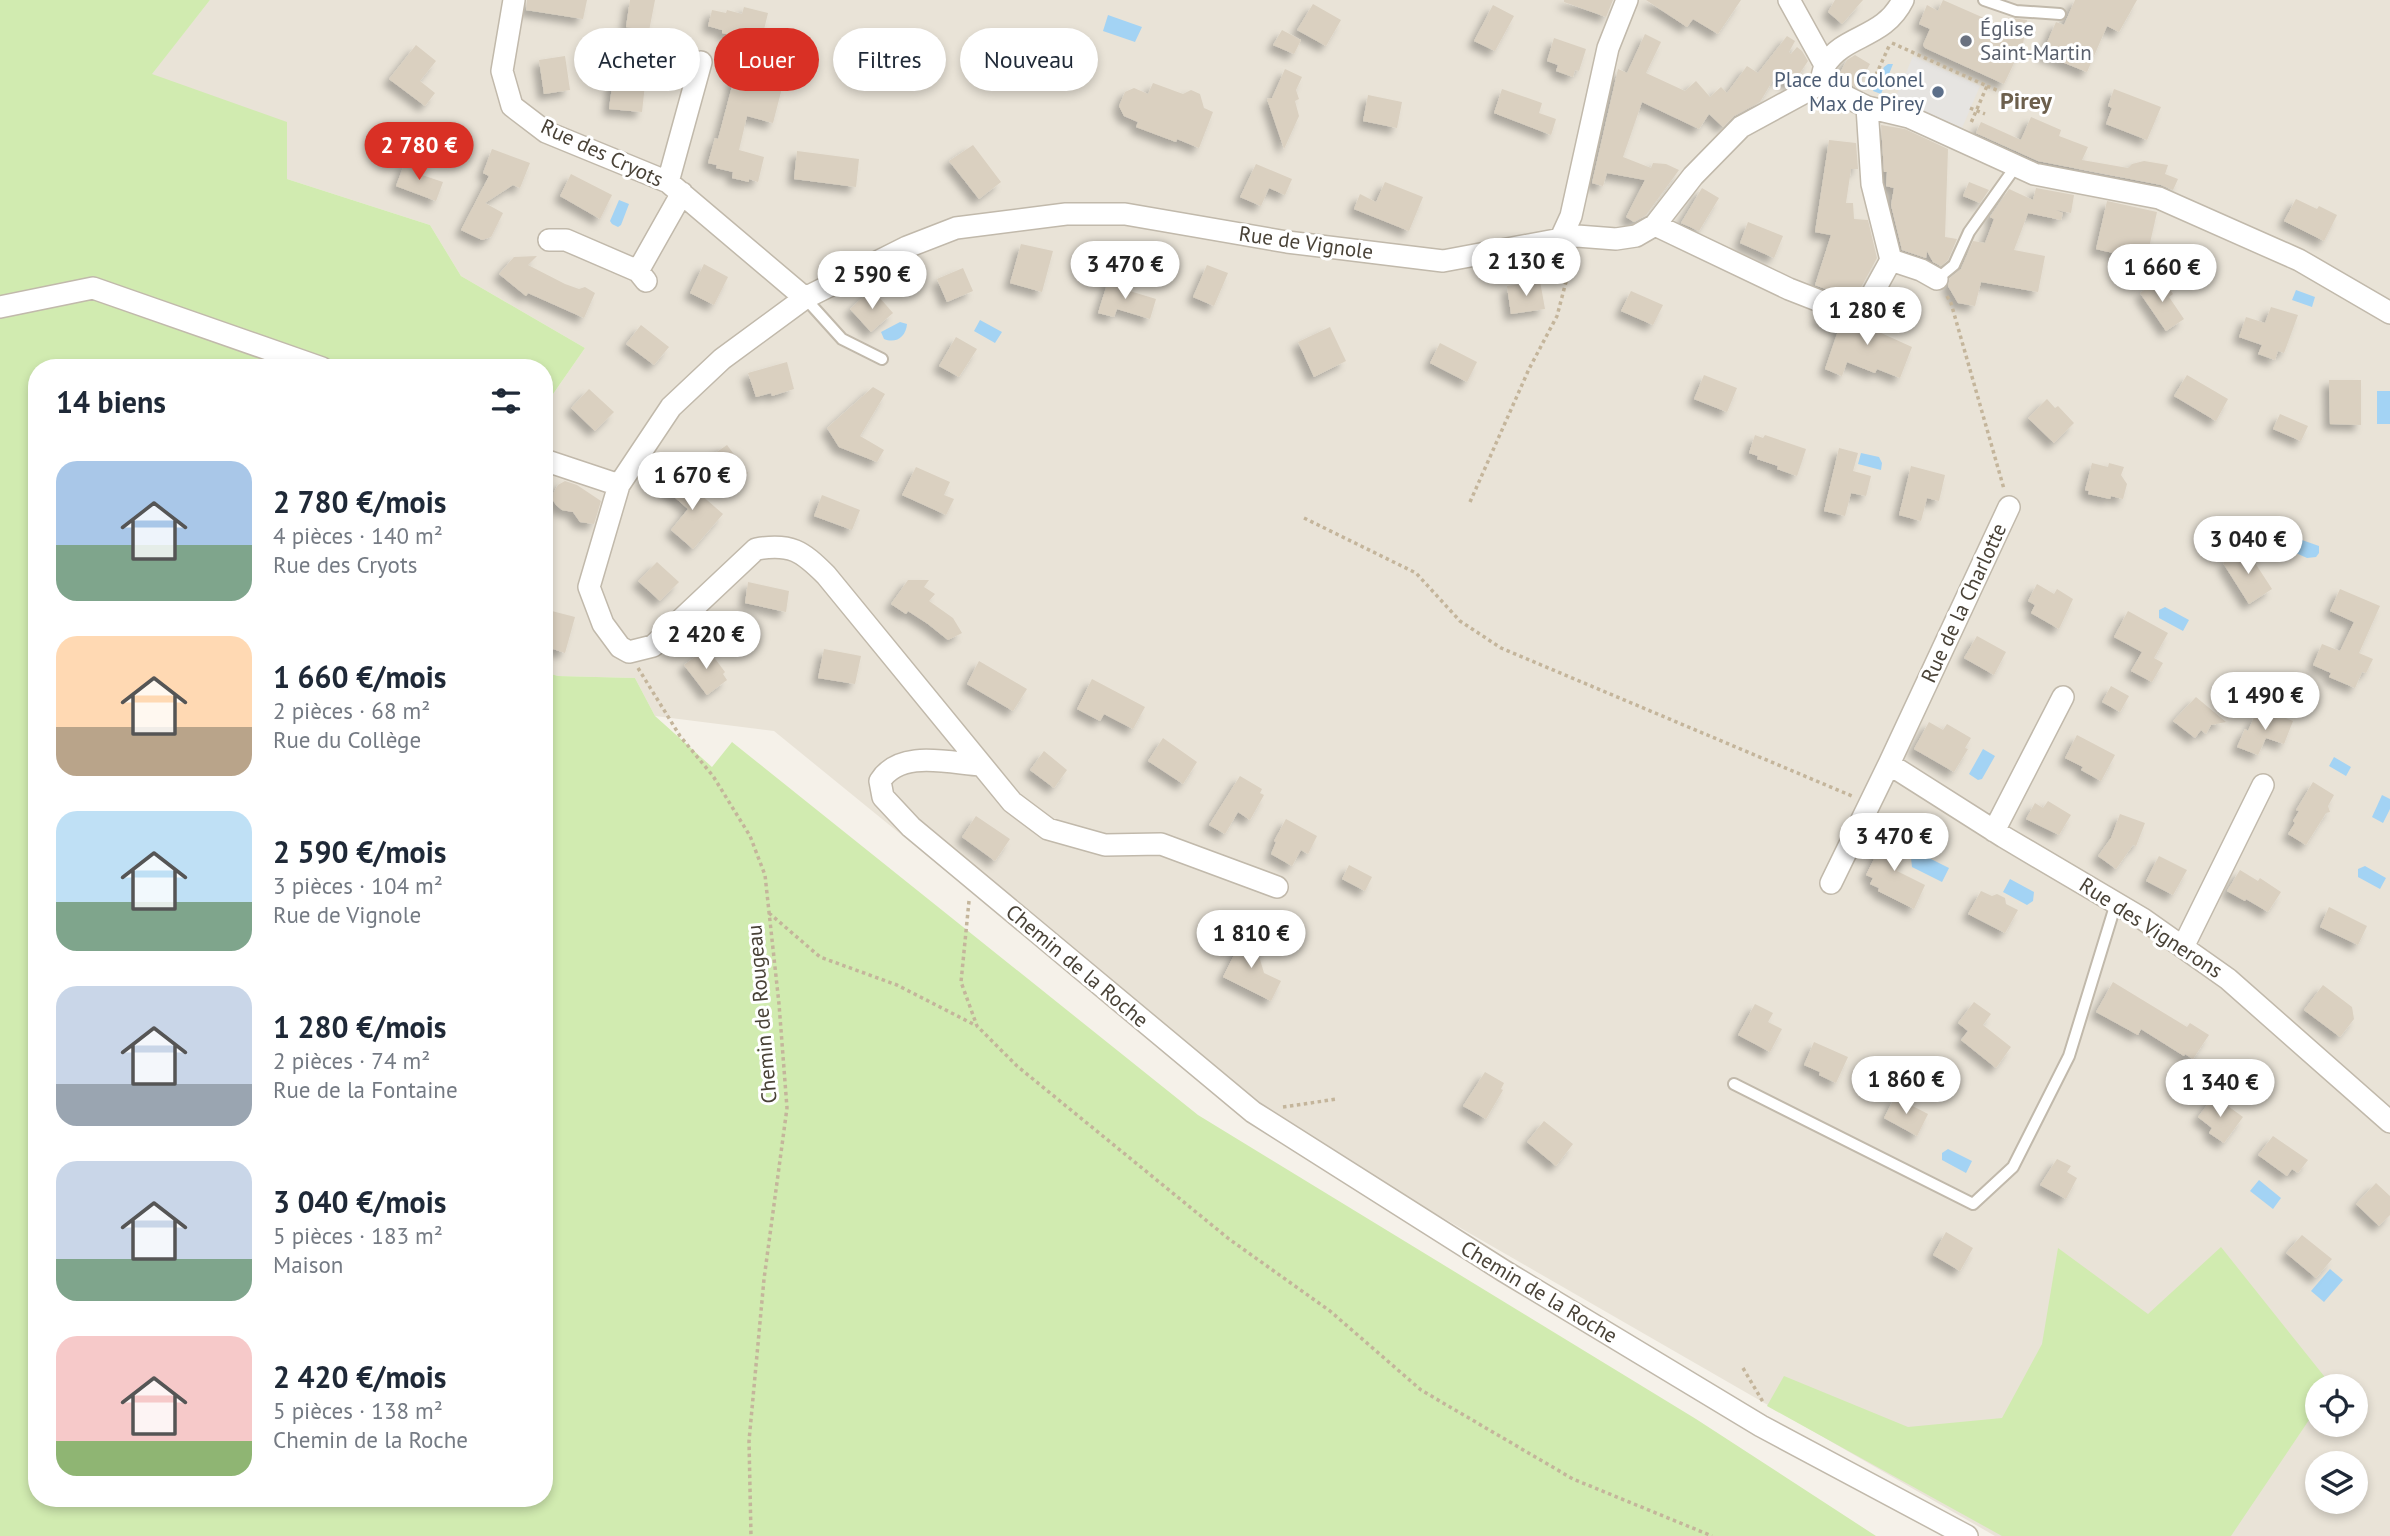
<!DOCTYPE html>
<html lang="fr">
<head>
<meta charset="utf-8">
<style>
  :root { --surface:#fff; --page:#f2f2f3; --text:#1f2937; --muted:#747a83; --accent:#d93025 }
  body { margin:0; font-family:"PT Sans",sans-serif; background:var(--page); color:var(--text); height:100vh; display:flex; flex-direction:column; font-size:26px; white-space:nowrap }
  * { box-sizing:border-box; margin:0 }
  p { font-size:23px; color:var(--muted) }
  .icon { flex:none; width:38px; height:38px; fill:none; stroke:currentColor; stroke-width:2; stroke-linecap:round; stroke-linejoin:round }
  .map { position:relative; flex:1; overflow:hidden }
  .panel { position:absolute; left:28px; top:359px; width:525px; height:1148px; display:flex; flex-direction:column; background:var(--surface); border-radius:28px; box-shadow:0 4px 10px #0003 }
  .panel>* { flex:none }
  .top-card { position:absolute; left:574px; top:28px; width:665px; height:63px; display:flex; gap:14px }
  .tools { position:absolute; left:2305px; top:1374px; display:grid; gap:14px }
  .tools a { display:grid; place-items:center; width:63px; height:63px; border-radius:50%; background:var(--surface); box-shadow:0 4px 10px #0003; font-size:35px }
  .price { position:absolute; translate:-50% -60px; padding:0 16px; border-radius:24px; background:#fff; color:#222; font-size:23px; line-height:46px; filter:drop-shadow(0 2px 4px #0008) }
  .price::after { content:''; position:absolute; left:50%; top:42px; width:21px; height:16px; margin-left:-10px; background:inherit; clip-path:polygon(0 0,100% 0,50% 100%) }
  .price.on { background:var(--accent); color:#fff }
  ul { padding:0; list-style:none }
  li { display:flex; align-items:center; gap:21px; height:175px; padding:0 28px }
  li span { display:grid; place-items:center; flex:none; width:196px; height:140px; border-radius:21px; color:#555 }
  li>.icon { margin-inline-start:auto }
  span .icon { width:84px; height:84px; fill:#fffc; stroke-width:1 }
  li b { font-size:30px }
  h2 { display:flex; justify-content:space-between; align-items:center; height:84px; padding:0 28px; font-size:30px }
  .tag { padding:0 24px; border-radius:32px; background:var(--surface); box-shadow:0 4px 10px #0003; font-size:24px; line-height:63px }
  .tag.on { background:var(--accent); color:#fff }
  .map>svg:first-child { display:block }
  .residential { fill:#e9e3d7; fill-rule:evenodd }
  .green { fill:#d1ebb0 }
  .parking { fill:#e6e4e1 }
  .water { fill:#a3d3f4 }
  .building { fill:#dad0c0; filter:url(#shadow) }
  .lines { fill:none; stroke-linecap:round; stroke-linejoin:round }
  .lane-casing { stroke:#c1b9ab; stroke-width:14 }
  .street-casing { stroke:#c1b9ab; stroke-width:24 }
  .path { stroke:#c4b59b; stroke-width:3.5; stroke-dasharray:3.5 3.5; stroke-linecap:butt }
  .lane { stroke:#fff; stroke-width:10 }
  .street { stroke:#fff; stroke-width:21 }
  .worship-dot { fill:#6b7280; stroke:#fff; stroke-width:2.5 }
  .service-dot { fill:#5c6f8a; stroke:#fff; stroke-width:2.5 }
  .labels { text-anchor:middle; stroke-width:6; stroke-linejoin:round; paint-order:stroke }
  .worship-label { font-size:21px; fill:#5b616d; stroke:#fff; text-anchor:start }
  .service-label { font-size:21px; fill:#4e5e75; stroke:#fff; text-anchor:end }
  .street-label { font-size:21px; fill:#494237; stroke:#fff }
  .quarter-label { font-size:24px; font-weight:bold; fill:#6d604d; stroke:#fff }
</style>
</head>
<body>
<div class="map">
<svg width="2390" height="1536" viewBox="0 0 2390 1536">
  <defs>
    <filter id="shadow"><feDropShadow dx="-6" dy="6" stdDeviation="3.5" flood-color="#0004"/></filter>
  </defs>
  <rect width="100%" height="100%" fill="#f5f1e9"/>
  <path class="residential" d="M210,0H2390V1536H1995L1254,1109L1226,1099L774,731L655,716L635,678L558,676L544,672V407L585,348L461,276L430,225L287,179L151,74ZM2317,1386H2356V1424H2317ZM2317,1463H2356V1502H2317Z"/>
  <path class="green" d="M0,0H210L152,74L287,122V179L430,225L461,276L585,348L544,407V368H37V1498H544V672L558,676L635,678L655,716L712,767L732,742L1198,1115L1696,1419L1876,1536H0Z
    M2221,1247L2332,1386H2317V1408L2231,1536H2002L1767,1406L1784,1376L1908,1427L2002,1418L2042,1344L2058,1248L2148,1314Z"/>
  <path class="parking" d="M1913,56L1980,86L1962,128L1895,99Z"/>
  <path class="water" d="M1108,15L1142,27L1135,42L1103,31Z
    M1888,64H1893L1881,94L1873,91L1884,67Z
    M619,200L629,204L621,225L618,227L612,224L610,221Z
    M2296,290L2315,297L2312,307L2292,300Z
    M980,320L1002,332L995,343L974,331Z
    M900,322L907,324C906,337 896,344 884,339L881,332Z
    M2377,391H2390V424H2377Z
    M1861,453L1879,457L1882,463L1881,470L1858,464Z
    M2302,540L2319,546V553L2316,557L2307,558L2296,553L2287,555L2290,545Z
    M2165,607L2189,620L2183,631L2159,618V610Z
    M2292,684L2305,695L2299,704L2280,693L2283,687Z
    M1983,749L1995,756L1982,779L1978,780L1969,774Z
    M2334,757L2351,767L2346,776L2329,766Z
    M2382,795L2390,799V809L2383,823L2372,817Z
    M1919,853L1949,868L1942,882L1912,867L1911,858Z
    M2365,866L2386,878L2380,889L2358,877V869Z
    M2010,879L2034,892L2033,901L2027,905L2003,892Z
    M1948,1149L1972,1161L1966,1173L1942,1160V1153Z
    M2259,1180L2281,1198L2273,1209L2250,1191Z
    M2330,1269L2343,1280L2324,1302L2311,1291Z"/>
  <path class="building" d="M527,0H587L583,19L526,10Z
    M630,0H655L649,31L626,27Z
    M1564,0H1613L1606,17L1564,2Z
    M1646,0H1741L1718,34L1693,19L1687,27Z
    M1835,0H1863L1842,24L1828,12Z
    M1943,0L2009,29L2012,18L2027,20L2023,44L2004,84L1925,48L1923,45L1930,29L1919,24L1927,5L1938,11Z
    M2075,0H2137L2119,32L2107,26L2087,72L2042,54L2056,22L2064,25Z
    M1313,4L1341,20L1326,46L1297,30Z
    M1493,5L1514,16L1495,51L1474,41Z
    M744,7L768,13L761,42L722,33V30L708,26L712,10L726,13L727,10L742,14Z
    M1282,30L1301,40L1294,54L1273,45Z
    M1645,34L1661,42L1646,73L1685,91L1696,81L1710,97L1721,87L1727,93L1747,66L1758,73L1787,36L1795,41L1789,52L1791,54L1797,47L1802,51L1808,61L1792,85L1776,75L1760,102L1734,116L1723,127L1709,114L1699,129L1642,102L1623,157L1651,168L1653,163L1666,164L1679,170L1646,215L1634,222L1626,217L1645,180L1607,173L1603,186L1592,183L1618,69L1627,73Z
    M1554,38L1586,49L1579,71L1575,70L1573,77L1556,71L1558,65L1547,61Z
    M416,45L436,61L420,81L435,93L425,106L389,79Z
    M1855,55L1870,64L1857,88L1837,78L1847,60Z
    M565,56L570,90L544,94L539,60Z
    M1285,69L1302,77L1296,90L1299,99L1295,101L1299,116L1284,149L1267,99L1272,98Z
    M736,71L783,84L773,123L747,116L739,150L764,157L758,182L749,179V182L732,178L733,172L716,168L717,165L708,163L715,138L718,139Z
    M613,79L645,84L642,112L609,109Z
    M1153,83L1183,94L1191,90L1200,94L1204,108L1213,112L1199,148L1177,139L1176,142L1136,127L1138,122L1124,116L1119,106L1125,92L1134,88L1148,94Z
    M1502,89L1542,103L1539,113L1556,119L1551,135L1494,113Z
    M2114,89L2161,107L2147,140L2106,124L2112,108L2108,106Z
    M1368,95L1402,102L1397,128L1363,121Z
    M2031,117L2061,130L2059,136L2088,147L2082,160L2128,168L2132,164L2144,161L2168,165L2165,174L2178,179L2173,190L2161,185L2038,161L1976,133L1981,122L2021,140Z
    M1881,125L1905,129L1948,149L1945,237L1957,239L1948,260L1941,266L1933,262L1927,251L1926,258L1902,250L1891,205L1894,188L1886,186L1887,172H1884Z
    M1829,140L1856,143L1858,169H1851L1846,203H1853L1854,219L1868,220L1877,258L1854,300L1815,285L1831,235L1815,232Z
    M973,145L1001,182L979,199L949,161Z
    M492,149L530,163L520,188L513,185L485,203L503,213L491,237L482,240L461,230L489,176L483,173Z
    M797,151L859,159L856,187L794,179Z
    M405,162L424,169L422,175L443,182L436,201L396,186Z
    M1256,164L1292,179L1285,195L1269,188L1261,206L1240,197Z
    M571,174L612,195L600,219L560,196Z
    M1385,182L1423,197L1409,231L1354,209L1360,194L1376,202Z
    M1969,182L1989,190L1980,203L1963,196Z
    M1702,188L1719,198L1699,231L1681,223Z
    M2036,188L2074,195L2071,213L2056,210L2063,213L2061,220L2028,213L2014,250L2045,256L2038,292L1981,282L1975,306L1958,303L1948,286L1950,278L1961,269L1973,241L1985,243L1994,219L1990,217L2009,189L2033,200Z
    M2296,199L2317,209L2319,206L2337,215L2324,241L2284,221Z
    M2107,201L2157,212L2146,261L2096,249Z
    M1748,222L1783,236L1774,258L1740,243Z
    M1021,244L1053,251L1042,292L1010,283Z
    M537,256L528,265L565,284L579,289L585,287L595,293L584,318L528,293L526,296L499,274L514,257Z
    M704,264L728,277L714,305L690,293Z
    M1207,265L1228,273L1214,306L1193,297Z
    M963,268L973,291L947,302L937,279Z
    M1109,278L1125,283L1123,289L1156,299L1150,319L1117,309L1114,317L1098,313Z
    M2162,278L2173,294L2169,297L2184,319L2166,331L2140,293Z
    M1540,281L1545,309L1511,314L1507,286Z
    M872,289L893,313L871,332L850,309Z
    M1631,291L1663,305L1653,325L1621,311Z
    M1883,301L1889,303L1881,333L1912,347L1900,378L1877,369L1875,373L1847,362L1842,376L1825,369L1839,328L1816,320L1818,315L1848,326L1857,327L1867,324L1874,318Z
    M2271,307L2298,315L2284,353L2278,351L2275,360L2258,354L2262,345L2239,337L2246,317L2265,323Z
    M641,325L669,347L654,365L626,344Z
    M1330,327L1346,361L1314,377L1298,342Z
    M956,337L977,349L959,377L939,366Z
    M1440,343L1477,362L1467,382L1430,363Z
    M787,362L794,389L772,396L771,393L756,397L748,373Z
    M1704,375L1737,388L1727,412L1694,399Z
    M2187,375L2228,399L2216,421L2174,396Z
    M2329,380H2361V425L2330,424Z
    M873,387L885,394L860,436L884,450L877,462L839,447L827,428Z
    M589,389L614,412L595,431L571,408Z
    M2047,399L2055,408L2058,406L2074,423L2054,443L2028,418Z
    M2280,414L2308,426L2301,441L2273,429Z
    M1755,435L1763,438L1765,435L1806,449L1797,476L1777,469L1778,466L1757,459L1758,456L1749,453Z
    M727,445L748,473L725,490L705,460Z
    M1839,448L1858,453L1853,471L1871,476L1866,496L1851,493L1845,516L1824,511Z
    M2092,463L2108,467L2109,463L2124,467L2121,475L2127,484L2123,499L2111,496L2110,499L2088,494L2089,491L2085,490Z
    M1911,466L1945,475L1939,501L1927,498L1921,521L1899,515Z
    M916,467L950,482L944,495L954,499L946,515L902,495Z
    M676,473L723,514L693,549L671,530L688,509L663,487Z
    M565,481L577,485L601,501L594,524L580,522L573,512L562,510L556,505L553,500L554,492L558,485Z
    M822,495L860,510L852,530L814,516Z
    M2246,549L2272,589L2249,604L2223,563Z
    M657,562L679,582L660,601L638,581Z
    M908,580H929L924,587L935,594L929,601L953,618L962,633L948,640L928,624L908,611L906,614L891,604Z
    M748,582L789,591L786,612L745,603Z
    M2037,584L2054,594L2057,589L2073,599L2059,629L2031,613L2035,605L2028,601Z
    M2340,589L2380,606L2359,653L2373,659L2366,673L2362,672L2355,688L2329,677L2331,673L2313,665L2322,644L2340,651L2354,622L2330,611Z
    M544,609L575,617L565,653L544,646Z
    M2128,611L2168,633L2154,658L2163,663L2152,682L2131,671L2142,652L2114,637Z
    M700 621a8 8 0 1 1 16 0a8 8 0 1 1-16 0Z
    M1977,636L2006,652L1994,675L1964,658Z
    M707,648L725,672L723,674L727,680L707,695L684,665Z
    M824,649L861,656L855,684L818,678Z
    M979,661L1027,689L1013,711L967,684Z
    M1092,679L1145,707L1133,729L1104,714L1100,721L1077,709Z
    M2111,686L2129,696L2120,712L2102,702Z
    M2196,697L2226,722L2211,725L2206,734L2201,730L2195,738L2173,721Z
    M2269,711L2293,721L2284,744L2266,738L2258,755L2237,747L2245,729L2248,731L2255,715L2266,719Z
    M1929,722L1943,730L1947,724L1971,738L1965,748L1968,749L1954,772L1914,749Z
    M2077,735L2115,755L2101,781L2081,770L2083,767L2065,758Z
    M1163,738L1197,762L1183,784L1148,761Z
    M1044,751L1067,770L1054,788L1030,770Z
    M1240,776L1262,789L1260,793L1264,795L1250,820L1238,812L1225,834L1209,825Z
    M2313,782L2334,795L2328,806L2330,812L2326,813L2306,845L2288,834L2295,823L2293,821L2299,811L2296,810Z
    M2048,801L2071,815L2059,835L2026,819L2035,803L2043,808Z
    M2120,814L2145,823L2136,846L2133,845L2116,869L2098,856L2111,838Z
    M976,816L1010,839L995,861L962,837Z
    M1286,819L1317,836L1308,854L1301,850L1292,866L1271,854L1276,842L1274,841Z
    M1887,833L1910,844L1897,871L1925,885L1914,909L1878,891L1879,888L1870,884L1873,878L1866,875Z
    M2159,856L2187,870L2173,895L2146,881Z
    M1349,865L1372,877L1365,891L1342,879Z
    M2240,870L2258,881L2260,878L2281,892L2268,912L2246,899L2245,901L2227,891Z
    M1981,891L1992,896L1997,894L2005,898L2006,904L2018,910L2005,933L1968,914Z
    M2329,907L2367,926L2358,945L2320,927Z
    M1244,935L1264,945L1259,956L1264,973L1281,981L1271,1001L1223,977Z
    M2113,982L2187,1027L2190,1023L2209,1035L2193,1059L2185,1054L2184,1056L2141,1029L2138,1035L2096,1012Z
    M2323,985L2352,1007L2354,1019L2340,1037L2304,1010Z
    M1974,1002L1991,1014L1983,1025L2011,1047L1996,1068L1961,1040L1968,1031L1958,1023Z
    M1755,1004L1773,1013L1768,1022L1782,1029L1770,1052L1738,1035Z
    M1814,1042L1848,1057L1836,1083L1819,1075L1820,1072L1804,1065Z
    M1485,1072L1504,1083L1501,1089L1503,1090L1486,1119L1463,1106Z
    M2214,1096L2243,1117L2224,1143L2209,1133L2212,1128L2198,1117Z
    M1895,1097L1928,1114L1917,1136L1884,1118Z
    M1544,1121L1573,1144L1556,1166L1527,1142Z
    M2273,1136L2308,1160L2298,1173L2292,1169L2287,1176L2258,1155Z
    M2057,1159L2071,1166L2067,1172L2077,1178L2066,1199L2040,1185Z
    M2376,1183L2390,1196V1215L2379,1226L2356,1204Z
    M1946,1232L1973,1248L1960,1271L1933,1255Z
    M2302,1235L2332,1259L2316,1278L2286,1253Z"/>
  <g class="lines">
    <g class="lane-casing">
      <path id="lane" d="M1984,0L2016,11L2060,14
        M1937,279L1954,265L1969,232L2016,166
        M805,298L842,339L882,359
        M1734,1084L1973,1204L2013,1167L2069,1056L2116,903"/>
    </g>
    <g class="street-casing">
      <path id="street" d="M514,0L502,71L512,106L546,132L668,182L805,298
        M1789,0L1825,65L1820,84L1867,107L1909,117L2034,174L2159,198L2299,260L2390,313
        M1825,65C1844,34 1884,39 1903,0
        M1867,107L1872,184L1891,260
        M668,182L701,62
        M1655,225L1789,289L1853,314L1863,311L1891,260
        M549,240H566L638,271L646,281
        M1560,240L1571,216L1608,48L1627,0
        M1891,260L1921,270L1937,279
        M638,271L682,193
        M0,307L93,288L322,368
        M544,460L619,485
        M1889,764L2004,837L2143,919L2228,979L2390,1122
        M981,765C949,763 900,749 880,781L883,797L911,827L1253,1112L1504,1271L1761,1426L1967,1536
        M1994,831L2063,697
        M1831,883L1889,764L2009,507
        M1277,887L1161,844L1105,845L1048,829L1012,802L826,575C802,551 791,543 756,549L653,646L629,652L620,647L603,624L589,587L619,485L671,407L722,359L805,298L907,247L956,228L1066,214H1125L1287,242L1443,261L1577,236L1616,239L1636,236L1655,225L1693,176L1741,127L1820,84
        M2183,947L2263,785"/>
    </g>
    <path class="path" d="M1892,43L1987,86L1970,125
      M1987,86L2006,94
      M1870,88L1890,44
      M1970,108L1985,114
      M1947,296L1951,303L2004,489
      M1470,502L1529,369L1557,316L1573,255
      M1304,518L1416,573L1460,621L1501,648L1852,796
      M638,668L680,736L713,776L750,836L765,875L779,1004L787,1108L764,1279L749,1441L751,1536
      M969,901L961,982L977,1026L1017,1066L1229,1239L1330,1311L1421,1390L1573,1479L1712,1536
      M769,913L820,957L897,985L975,1025
      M1283,1107L1337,1099
      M1743,1368L1763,1402"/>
    <use href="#lane" class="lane"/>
    <use href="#street" class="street"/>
  </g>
  <circle class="worship-dot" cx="1966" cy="41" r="7"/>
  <circle class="service-dot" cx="1938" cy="92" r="7"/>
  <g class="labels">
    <g class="worship-label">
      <text x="1980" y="36">Église<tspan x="1980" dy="24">Saint-Martin</tspan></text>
    </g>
    <g class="service-label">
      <text x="1924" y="87">Place du Colonel<tspan x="1924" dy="24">Max de Pirey</tspan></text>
    </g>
    <g class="street-label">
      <text transform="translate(602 153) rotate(25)" y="7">Rue des Cryots</text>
      <text transform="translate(1306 243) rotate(8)" y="7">Rue de Vignole</text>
      <text transform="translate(1964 603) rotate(-65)" y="7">Rue de la Charlotte</text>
      <text transform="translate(2151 928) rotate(33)" y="7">Rue des Vignerons</text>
      <text transform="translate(1077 966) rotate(40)" y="7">Chemin de la Roche</text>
      <text transform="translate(762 1014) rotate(-95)" y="7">Chemin de Rougeau</text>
      <text transform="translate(1539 1292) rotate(31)" y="7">Chemin de la Roche</text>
    </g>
    <g class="quarter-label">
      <text x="2026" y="109">Pirey</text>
    </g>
  </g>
</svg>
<div class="tools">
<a><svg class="icon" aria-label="locate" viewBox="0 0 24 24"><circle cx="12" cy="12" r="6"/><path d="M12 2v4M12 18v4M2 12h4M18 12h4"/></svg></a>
<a><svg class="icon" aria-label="layers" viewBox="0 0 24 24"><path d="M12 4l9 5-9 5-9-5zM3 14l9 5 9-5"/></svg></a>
</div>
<b class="price on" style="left:419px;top:182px">2 780 €</b>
<b class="price" style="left:1526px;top:298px">2 130 €</b>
<b class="price" style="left:1125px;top:301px">3 470 €</b>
<b class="price" style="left:2162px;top:304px">1 660 €</b>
<b class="price" style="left:872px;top:311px">2 590 €</b>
<b class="price" style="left:1867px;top:347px">1 280 €</b>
<b class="price" style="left:692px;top:512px">1 670 €</b>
<b class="price" style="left:2248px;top:576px">3 040 €</b>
<b class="price" style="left:706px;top:671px">2 420 €</b>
<b class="price" style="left:2265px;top:732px">1 490 €</b>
<b class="price" style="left:1894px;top:873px">3 470 €</b>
<b class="price" style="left:1251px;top:970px">1 810 €</b>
<b class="price" style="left:1906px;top:1116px">1 860 €</b>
<b class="price" style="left:2220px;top:1119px">1 340 €</b>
<div class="top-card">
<a class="tag">Acheter</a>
<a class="tag on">Louer</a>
<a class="tag">Filtres</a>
<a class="tag">Nouveau</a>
</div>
<section class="panel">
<h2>14 biens<svg class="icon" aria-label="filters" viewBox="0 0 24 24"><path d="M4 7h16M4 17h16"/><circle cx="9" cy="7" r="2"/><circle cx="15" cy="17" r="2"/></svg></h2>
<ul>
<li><span style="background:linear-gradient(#a9c7e8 60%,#7fa58c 0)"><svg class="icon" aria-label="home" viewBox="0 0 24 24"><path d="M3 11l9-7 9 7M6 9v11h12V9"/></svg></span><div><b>2 780 €/mois</b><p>4 pièces · 140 m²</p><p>Rue des Cryots</p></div></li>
<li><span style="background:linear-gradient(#ffd9b3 65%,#b9a48a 0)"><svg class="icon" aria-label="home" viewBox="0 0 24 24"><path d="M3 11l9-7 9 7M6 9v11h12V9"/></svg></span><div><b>1 660 €/mois</b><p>2 pièces · 68 m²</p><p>Rue du Collège</p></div></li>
<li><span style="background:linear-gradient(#bfe0f5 65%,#7fa58c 0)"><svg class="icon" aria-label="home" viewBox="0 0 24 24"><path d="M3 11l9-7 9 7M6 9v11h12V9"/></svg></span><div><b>2 590 €/mois</b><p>3 pièces · 104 m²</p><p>Rue de Vignole</p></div></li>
<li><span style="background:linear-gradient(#c9d6e8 70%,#9aa5b1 0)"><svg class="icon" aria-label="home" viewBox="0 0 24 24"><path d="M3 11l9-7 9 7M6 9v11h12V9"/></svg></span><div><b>1 280 €/mois</b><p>2 pièces · 74 m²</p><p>Rue de la Fontaine</p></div></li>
<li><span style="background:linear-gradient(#c9d6e8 70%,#7fa58c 0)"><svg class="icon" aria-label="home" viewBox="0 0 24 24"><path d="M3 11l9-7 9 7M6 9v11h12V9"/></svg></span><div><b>3 040 €/mois</b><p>5 pièces · 183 m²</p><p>Maison</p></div></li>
<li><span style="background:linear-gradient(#f6c9c9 75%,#8fb573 0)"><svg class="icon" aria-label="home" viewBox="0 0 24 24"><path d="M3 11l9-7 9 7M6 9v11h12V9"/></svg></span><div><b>2 420 €/mois</b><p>5 pièces · 138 m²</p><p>Chemin de la Roche</p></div></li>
</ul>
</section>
</div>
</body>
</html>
